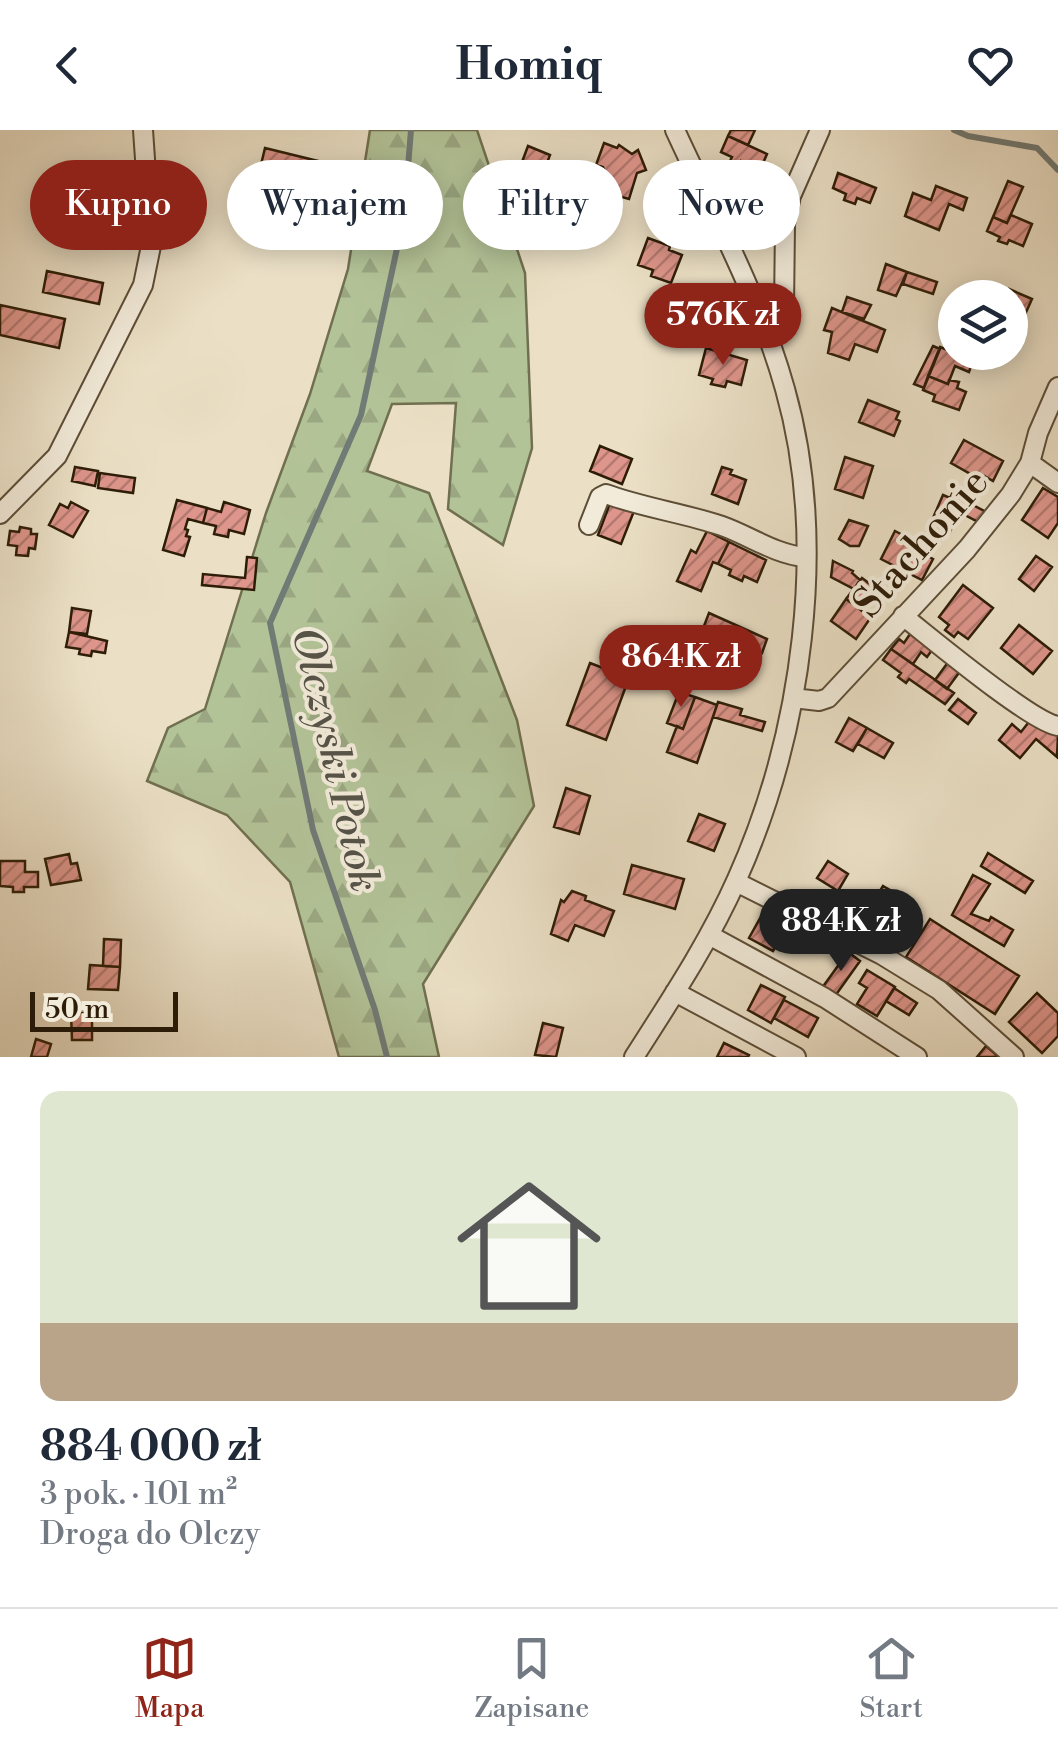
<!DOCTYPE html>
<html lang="pl">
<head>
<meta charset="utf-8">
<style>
  :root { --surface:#fff; --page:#f6f6f7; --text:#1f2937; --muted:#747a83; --line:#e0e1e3; --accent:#8f2418 }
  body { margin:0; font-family:"Libre Bodoni",serif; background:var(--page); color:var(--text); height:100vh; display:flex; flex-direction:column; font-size:38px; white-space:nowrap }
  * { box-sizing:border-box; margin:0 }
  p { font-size:32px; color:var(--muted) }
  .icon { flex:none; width:55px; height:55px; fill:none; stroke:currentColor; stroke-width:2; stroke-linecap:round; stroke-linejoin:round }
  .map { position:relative; height:927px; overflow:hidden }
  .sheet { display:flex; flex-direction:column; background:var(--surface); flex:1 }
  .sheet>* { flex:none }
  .banner { position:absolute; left:30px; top:30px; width:1000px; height:90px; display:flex; gap:20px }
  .buttons { position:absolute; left:938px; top:150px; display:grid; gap:20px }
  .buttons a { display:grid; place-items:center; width:90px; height:90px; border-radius:50%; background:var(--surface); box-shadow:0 5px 25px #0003; font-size:50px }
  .scale { position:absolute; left:30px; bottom:25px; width:148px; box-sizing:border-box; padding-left:10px; border:5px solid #2d1c07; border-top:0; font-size:28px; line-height:35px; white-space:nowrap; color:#2d1c07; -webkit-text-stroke:8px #f2ebda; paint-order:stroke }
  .price { position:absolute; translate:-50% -85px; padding:0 22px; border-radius:35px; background:var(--accent); color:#fff; font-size:32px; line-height:65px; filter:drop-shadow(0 2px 5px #0008) }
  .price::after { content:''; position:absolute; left:50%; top:60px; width:30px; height:22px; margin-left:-15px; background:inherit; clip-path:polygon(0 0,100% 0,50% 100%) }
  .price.on { background:#222; color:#fff }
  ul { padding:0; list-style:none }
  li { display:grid; align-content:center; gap:20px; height:530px; padding:0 40px }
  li+li { border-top:2px solid var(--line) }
  li span { display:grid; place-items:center; height:310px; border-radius:20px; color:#555 }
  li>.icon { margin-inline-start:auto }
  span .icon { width:180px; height:180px; fill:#fffc; stroke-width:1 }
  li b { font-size:42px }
  .pill { padding:0 35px; border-radius:45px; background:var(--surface); box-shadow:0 5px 25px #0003; font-size:35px; line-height:90px }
  .pill.on { background:var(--accent); color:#fff }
  header { display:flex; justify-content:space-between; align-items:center; height:130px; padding:0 40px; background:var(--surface); font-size:45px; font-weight:700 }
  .tabs { display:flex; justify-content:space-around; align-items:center; height:140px; border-top:2px solid var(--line); background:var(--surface); font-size:28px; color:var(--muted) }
  .tabs a { display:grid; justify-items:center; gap:5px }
  .tabs .on { color:var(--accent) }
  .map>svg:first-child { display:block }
  .forest { fill:url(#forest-firs); stroke:#707050; stroke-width:2.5 }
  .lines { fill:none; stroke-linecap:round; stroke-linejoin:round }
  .stream { stroke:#717b76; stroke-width:6 }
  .building { fill:url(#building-hatch); stroke:#2d1c07; stroke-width:2.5 }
  .minor-casing { stroke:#5c4d37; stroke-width:22 }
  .minor { stroke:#f2ebda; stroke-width:18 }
  .labels { text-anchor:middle; stroke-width:8; stroke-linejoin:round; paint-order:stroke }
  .street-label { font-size:40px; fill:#2d1c07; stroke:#f2ebda }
  .water-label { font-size:42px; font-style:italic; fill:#555348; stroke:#f2ebda }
</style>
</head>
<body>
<header><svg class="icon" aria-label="back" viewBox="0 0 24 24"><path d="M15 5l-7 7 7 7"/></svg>Homiq<svg class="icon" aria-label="heart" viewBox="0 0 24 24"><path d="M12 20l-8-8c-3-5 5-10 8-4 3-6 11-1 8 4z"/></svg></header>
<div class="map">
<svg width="1058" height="927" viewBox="0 0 1058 927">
  <defs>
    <pattern id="forest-firs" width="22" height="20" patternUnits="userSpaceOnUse" patternTransform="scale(2.5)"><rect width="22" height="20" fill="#b3c398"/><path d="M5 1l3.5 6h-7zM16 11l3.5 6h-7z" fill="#9aa782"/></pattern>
    <pattern id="building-hatch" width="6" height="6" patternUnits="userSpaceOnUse" patternTransform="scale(2.5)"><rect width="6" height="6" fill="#de958b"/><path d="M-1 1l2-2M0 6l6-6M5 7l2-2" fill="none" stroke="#b47970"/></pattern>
  </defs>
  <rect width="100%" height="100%" fill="#ebe0c6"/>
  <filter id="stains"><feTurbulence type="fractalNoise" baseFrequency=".002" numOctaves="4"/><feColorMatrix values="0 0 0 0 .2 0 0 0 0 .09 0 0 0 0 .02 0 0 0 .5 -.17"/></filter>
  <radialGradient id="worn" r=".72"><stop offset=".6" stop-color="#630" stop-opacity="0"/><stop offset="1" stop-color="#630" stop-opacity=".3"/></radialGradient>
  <path class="forest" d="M370,0H477L525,143L532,318L503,415L448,379L456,273L392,274L367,341L429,363L517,590L534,676L423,854L439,927H339L290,752L227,685L147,651L168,598L205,579L266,383L310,264L348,139Z"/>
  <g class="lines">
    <path class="stream" d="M954,0L968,6L1037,18L1058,40
      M387,927L375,880L313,700L270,493L361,285L404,86L411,0"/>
  </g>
  <path class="building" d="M731,0H755L748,15L728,6Z
    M728,6L767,24L760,40L741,31L740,35L730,31L732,27L721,22Z
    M604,13L617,18L619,15L632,24L638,20L646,40L637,43L629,69L607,63L610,54L603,37L596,35Z
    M528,16L550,25L531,76L509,67Z
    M265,18L322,32L316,57L259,43Z
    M838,43L876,58L870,73L857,68L855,74L844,70L846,64L833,58Z
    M1008,51L1023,57L1007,93L993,87Z
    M936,56L967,68L963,80L949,74L939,100L905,86L913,63L931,70Z
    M1011,85L1032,94L1023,116L1009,110L1007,114L998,111L1000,107L987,101L993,87L1007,93Z
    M648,108L670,116L669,120L682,125L671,153L651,146L653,140L638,135Z
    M886,134L907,142L896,166L878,160Z
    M47,141L103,153L99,174L43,162Z
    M907,142L937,152L933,164L903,154Z
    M1009,159L1032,169L1018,200L1010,196V168H1005Z
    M847,167L871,175L864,189L842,182Z
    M0,175L65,189L59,218L0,205Z
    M832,178L885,200L877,222L855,214L849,230L828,223L832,202L824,200Z
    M933,216L940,219L924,258L914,254Z
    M940,217L973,230L969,242L955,236L948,254L928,246Z
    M706,218L747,230L741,255L727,251L725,257L711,254L713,249L699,245Z
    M928,246L948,254L949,250L959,252L957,258L966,262L959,280L933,271L935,265L923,260Z
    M868,270L899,282L896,289L900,291L894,306L859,292Z
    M964,310L1003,331L993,351L979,343L976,347L951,333Z
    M600,316L632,329L622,354L590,341Z
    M845,327L873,336L863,368L835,359Z
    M75,337L98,341L95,356L72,351Z
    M722,337L732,340L730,344L746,350L738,374L712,364Z
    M100,343L135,348L133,363L98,358Z
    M1043,358L1058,367V393L1048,408L1022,390Z
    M952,364L990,384L984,395L959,382L949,404L944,402L940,411L926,404L943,365L950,368Z
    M612,368L634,381L621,414L598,405Z
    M177,370L207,378L203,393L188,389L185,399L188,400L186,406L190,407L184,426L163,420Z
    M71,372L88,381L73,407L49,395L60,374L68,378Z
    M224,372L250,380L244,404L229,400L228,407L214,404L216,396L203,393L207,378L221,382Z
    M849,390L868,396L859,416H850L839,409Z
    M20,397L31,399V404H37L35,419L29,418L28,426L16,425L17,416L8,415L10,401L19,402Z
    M707,401L729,412L718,434L713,432L701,461L677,451L691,420L696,423Z
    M895,401L918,413L914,419L933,429L922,450L881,429Z
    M729,412L766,430L757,452L744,446L742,451L729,445L731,440L718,434Z
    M1036,426L1052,437L1034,461L1019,449Z
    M247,427L257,428L254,460L202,455L203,444L245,448Z
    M833,431L853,441L852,443L860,450L854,459L831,447Z
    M862,448L878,460L862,481L846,469Z
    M963,455L993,478L968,509L958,502L954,507L945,500L949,495L939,487Z
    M846,469L871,487L856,509L831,491Z
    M72,478L91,481L87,504L69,502Z
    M709,483L767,509L762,523L750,518L748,523L739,519L741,514L721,506L717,516L699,509Z
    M1019,495L1052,521L1033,544L1001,518Z
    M69,502L107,511L105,523L92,521L91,526L79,524L80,519L66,517Z
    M910,504L932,520L927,527L921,522L913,534L891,519L899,509L904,513Z
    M699,509L720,516L708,548L688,540Z
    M891,519L954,563L945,574L909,549L906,553L898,547L901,543L883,530Z
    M949,531L961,540L947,559L935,550Z
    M590,533L629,548L606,610L567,595Z
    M679,562L695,567L683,599L667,593Z
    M695,567L717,575L697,633L667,622L677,596L683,599Z
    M958,569L976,583L968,594L949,580Z
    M718,572L742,579L740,585L765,592L762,601L713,587Z
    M849,588L867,598L853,621L836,612Z
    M1032,588L1049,602L1051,599L1058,605L1057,627L1036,609L1020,628L999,610L1012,594L1021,602Z
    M867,598L893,613L884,628L858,614Z
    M566,658L590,666L579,704L554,697Z
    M699,684L725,694L714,721L688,711Z
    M988,723L1033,751L1025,763L981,736Z
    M69,724L71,734L77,733L81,750L51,755L45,729Z
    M0,731H25V742H38V757H24V762H13V757L0,756Z
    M828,731L848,744L838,761L817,748Z
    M632,735L684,749L675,779L624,764Z
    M973,745L990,754L971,784L989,791L991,787L1013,800L1004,816L952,785Z
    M883,756L904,768L889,791L869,779Z
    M572,761L586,766L585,770L614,781L604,806L575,795L568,811L551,804L561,770L564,772Z
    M763,783L787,796L773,821L749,808Z
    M930,789L1019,846L995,884L906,827Z
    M104,809L121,810L120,837L103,836Z
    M848,822L860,831L835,866L822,858Z
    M90,835L120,837L118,860L88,859Z
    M867,840L895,857L877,886L857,874L867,858L859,853Z
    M761,855L785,867L771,893L748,880Z
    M894,858L917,873L909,885L886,871Z
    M1037,863L1058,883V906L1042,923L1009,892Z
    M784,870L818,888L808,907L774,888Z
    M71,883H92V910H72Z
    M543,893L563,898L556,927L535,925Z
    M36,909L51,914L47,927H31Z
    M724,913L749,925L748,927H717Z
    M986,916L999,927H977Z"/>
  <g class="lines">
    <g class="minor-casing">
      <path id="minor" d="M765,198L776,193L784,178L785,94L791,66L820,0
        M1030,333L1058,353
        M0,384L57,326L143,155L151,116L143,0
        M589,395L600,367L606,364C644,378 684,383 722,396C750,406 775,424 804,427
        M903,486C931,508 1031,592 1058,596
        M793,568L819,571L828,568L967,419L1011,364L1030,333L1038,303L1058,257
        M736,752L882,825L939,860L1014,927
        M709,805L825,868L917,927
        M675,862L796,927
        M634,927C671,869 709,812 737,749C802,604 829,414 785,259C760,169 714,85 675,0"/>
    </g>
    <use href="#minor" class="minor"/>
  </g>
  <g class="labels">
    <g class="street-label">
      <text transform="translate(920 412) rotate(-49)" y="14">Stachonie</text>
    </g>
    <g class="water-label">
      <text transform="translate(337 629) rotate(77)" y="15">Olczyski Potok</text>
    </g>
  </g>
  <rect width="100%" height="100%" filter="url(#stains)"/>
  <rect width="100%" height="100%" fill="url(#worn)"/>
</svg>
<div class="buttons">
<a><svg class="icon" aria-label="layers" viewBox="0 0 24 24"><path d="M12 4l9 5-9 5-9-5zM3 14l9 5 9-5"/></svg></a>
</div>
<div class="scale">50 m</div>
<b class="price" style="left:723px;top:238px">576K zł</b>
<b class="price" style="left:681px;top:580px">864K zł</b>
<b class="price on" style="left:841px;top:844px">884K zł</b>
<div class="banner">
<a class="pill on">Kupno</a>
<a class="pill">Wynajem</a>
<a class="pill">Filtry</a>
<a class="pill">Nowe</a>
</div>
</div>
<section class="sheet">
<ul>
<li><span style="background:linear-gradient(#dfe7d0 75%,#b9a48a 0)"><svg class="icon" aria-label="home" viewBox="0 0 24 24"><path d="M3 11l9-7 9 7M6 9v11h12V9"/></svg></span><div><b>884 000 zł</b><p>3 pok. · 101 m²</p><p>Droga do Olczy</p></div></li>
</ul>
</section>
<nav class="tabs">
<a class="on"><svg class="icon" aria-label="map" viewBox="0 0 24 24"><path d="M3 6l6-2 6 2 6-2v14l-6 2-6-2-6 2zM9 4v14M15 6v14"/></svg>Mapa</a>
<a><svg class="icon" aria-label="saved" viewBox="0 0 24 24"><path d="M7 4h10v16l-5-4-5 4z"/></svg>Zapisane</a>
<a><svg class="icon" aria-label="home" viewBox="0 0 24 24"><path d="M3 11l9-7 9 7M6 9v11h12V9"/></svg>Start</a>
</nav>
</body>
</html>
